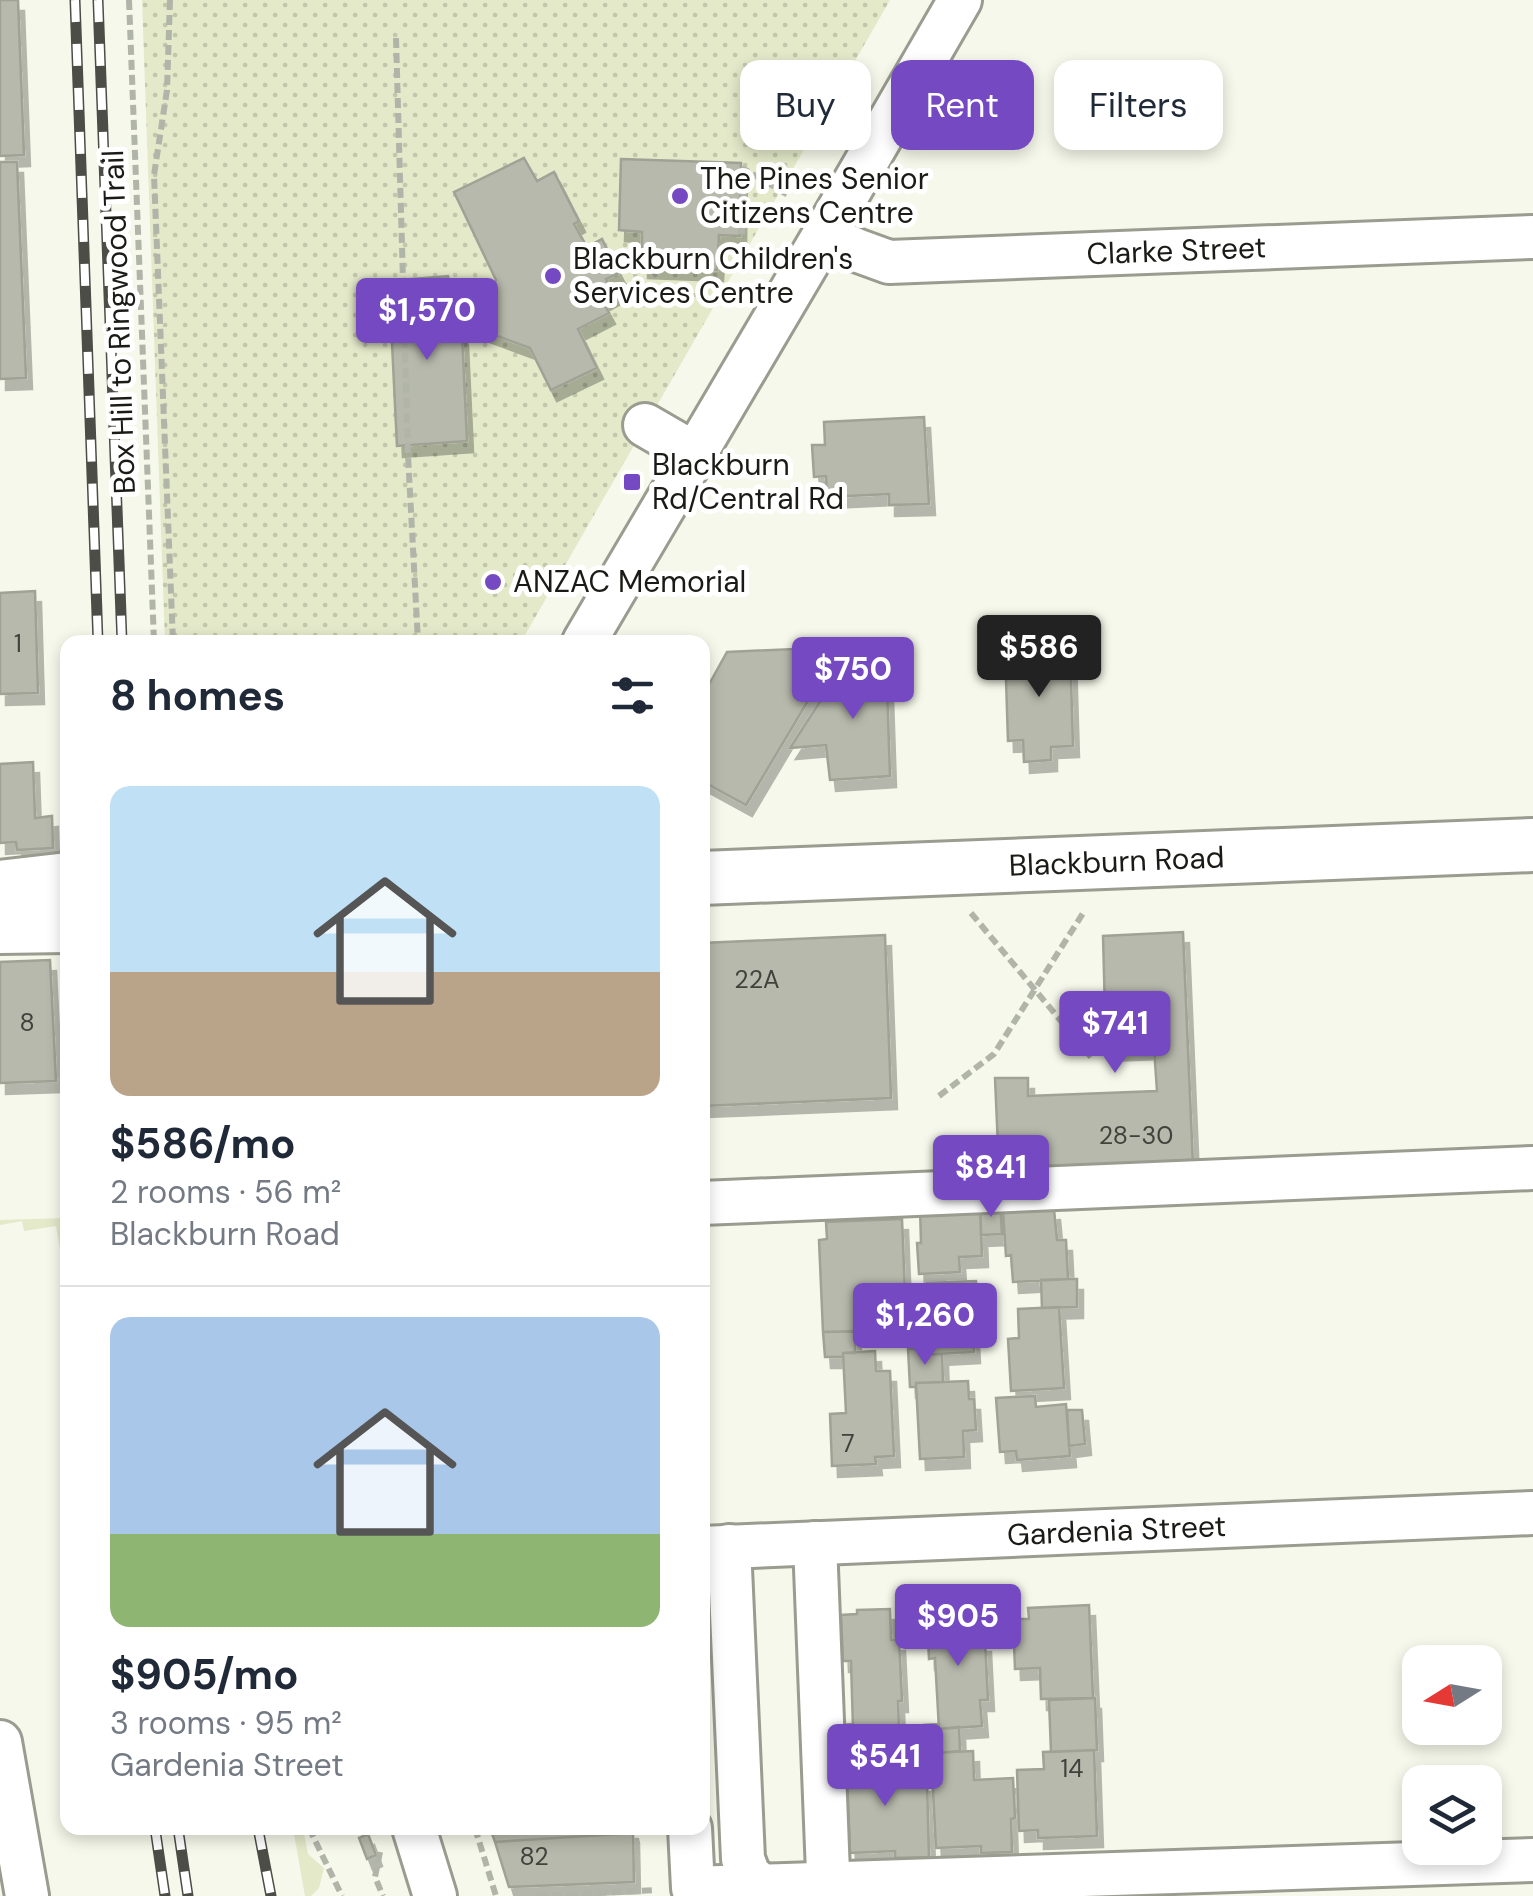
<!DOCTYPE html>
<html lang="en">
<head>
<meta charset="utf-8">
<style>
  :root { --surface:#fff; --page:#f2f2f3; --text:#1f2937; --muted:#747a83; --line:#e0e1e3; --accent:#7449c1 }
  body { margin:0; font-family:"DM Sans",sans-serif; background:var(--page); color:var(--text); height:100vh; display:flex; flex-direction:column; font-size:38px; white-space:nowrap }
  * { box-sizing:border-box; margin:0 }
  p { font-size:32px; color:var(--muted) }
  .icon { flex:none; width:55px; height:55px; fill:none; stroke:currentColor; stroke-width:2; stroke-linecap:round; stroke-linejoin:round }
  .map { position:relative; flex:1; overflow:hidden }
  .panel { position:absolute; left:60px; top:635px; width:650px; height:1200px; display:flex; flex-direction:column; background:var(--surface); border-radius:20px; box-shadow:0 5px 15px #0003 }
  .panel>* { flex:none }
  .hud { position:absolute; left:740px; top:60px; width:642px; height:90px; display:flex; gap:20px }
  .needle { width:65px; rotate:259deg }
  .buttons { position:absolute; left:1402px; top:1645px; display:grid; gap:20px }
  .buttons a { display:grid; place-items:center; width:100px; height:100px; border-radius:20px; background:var(--surface); box-shadow:0 5px 15px #0003; font-size:50px }
  .price { position:absolute; translate:-50% -85px; padding:0 22px; border-radius:10px; background:var(--accent); color:#fff; font-size:32px; line-height:65px; filter:drop-shadow(0 2px 5px #0008) }
  .price::after { content:''; position:absolute; left:50%; top:60px; width:30px; height:22px; margin-left:-15px; background:inherit; clip-path:polygon(0 0,100% 0,50% 100%) }
  .price.selected { background:#222; color:#fff }
  ul { padding:0; list-style:none }
  li { display:grid; align-content:center; gap:20px; height:530px; padding:0 50px }
  li+li { border-top:2px solid var(--line) }
  li span { display:grid; place-items:center; height:310px; border-radius:20px; color:#555 }
  li>.icon { margin-inline-start:auto }
  span .icon { width:180px; height:180px; fill:#fffc; stroke-width:1 }
  li b { font-size:42px }
  h2 { display:flex; justify-content:space-between; align-items:center; height:120px; padding:0 50px; font-size:42px }
  .chip { padding:0 35px; border-radius:20px; background:var(--surface); box-shadow:0 5px 15px #0003; font-size:35px; line-height:90px }
  .chip.selected { background:var(--accent); color:#fff }
  .map>svg:first-child { display:block }
  .grass { fill:#e3e9c9 }
  .park { fill:url(#park-dots) }
  .building { fill:#b7b9ac; stroke:#9fa294; stroke-width:2.5; filter:url(#shadow) }
  .lines { fill:none; stroke-linecap:round; stroke-linejoin:round }
  .minor-casing { stroke:#999c8f; stroke-width:48 }
  .major-casing { stroke:#999c8f; stroke-width:58 }
  .path { stroke:#b1b4a8; stroke-width:6; stroke-dasharray:10 5; stroke-linecap:butt }
  .minor { stroke:#fff; stroke-width:42 }
  .major { stroke:#fff; stroke-width:52 }
  .rail-casing { stroke:#4b4d46; stroke-width:11 }
  .rail { stroke:#fff; stroke-width:8; stroke-dasharray:22; stroke-linecap:butt }
  .poi-dot { fill:#7449c1; stroke:#fff; stroke-width:4 }
  .labels { text-anchor:middle; stroke-width:10; stroke-linejoin:round; paint-order:stroke }
  .number-label { font-size:25px; fill:#41423c }
  .poi-label { font-size:30px; fill:#1a1b16; stroke:#fff; text-anchor:start }
  .street-label { font-size:30px; fill:#1a1b16; stroke:#fff }
</style>
</head>
<body>
<div class="map">
<svg width="1533" height="1896" viewBox="0 0 1533 1896">
  <defs>
    <pattern id="park-dots" width="8" height="8" patternUnits="userSpaceOnUse" patternTransform="scale(2.5)"><rect width="8" height="8" fill="#e3e9c9"/><path d="M2 2h.1M6 6h.1" fill="none" stroke="#c2c7ac" stroke-width="1.8" stroke-linecap="round"/></pattern>
    <filter id="shadow"><feDropShadow dx="6" dy="11" stdDeviation="0" flood-color="#0004"/></filter>
  </defs>
  <rect width="100%" height="100%" fill="#f5f8ea"/>
  <path class="grass" d="M67,1218H68L67,1290L56,1226L24,1231L22,1221L0,1225V1220Z
    M293,1828H303L308,1854L324,1868L319,1888L311,1896H305Z"/>
  <path class="park" d="M142,0H890L521,642H165Z"/>
  <path class="building" d="M0,0H18L24,155L0,156Z
    M524,158L537,181L554,172L579,221L574,224L587,247L602,239L619,273L606,279L613,294L602,300L609,313L578,329L597,368L551,390L530,348L481,330L496,280L454,192Z
    M621,159L741,163L740,236L719,235L717,270L642,267V232L619,230Z
    M0,162H17L26,378L0,379Z
    M448,276L462,335L467,441L397,446L389,281Z
    M924,417L929,504L889,505V494L827,497L826,476L814,477L812,445H825L824,422Z
    M35,591L38,693L0,694V593Z
    M840,647L746,805L702,781V697L727,652Z
    M1070,647L1073,746L1051,747V760L1024,762L1023,740L1008,741L1005,649Z
    M886,657L890,776L830,780L826,745L790,748L848,658Z
    M33,762L35,818L52,816L53,848L17,850L16,842L0,843V764Z
    M1183,932L1193,1166L999,1170L995,1078H1028V1096L1157,1091L1154,1048L1106,1050L1103,936Z
    M885,935L891,1098L702,1106V943Z
    M50,960L56,1081L0,1083V962Z
    M1000,1204L1002,1234L981,1235L980,1205Z
    M980,1205L982,1256L959,1257L960,1272L919,1274L917,1243H921L920,1208Z
    M1054,1209L1057,1240H1066L1068,1279L1013,1282L1011,1255L1006,1256L1003,1212Z
    M902,1219L905,1294L864,1296L866,1331L823,1332L819,1240L827,1239L826,1222Z
    M1068,1279H1077V1307L1042,1308L1041,1280Z
    M976,1281L979,1333H973L974,1352L921,1355L918,1315L929,1314L927,1283Z
    M1059,1307L1064,1388L1011,1391L1008,1339L1019,1338L1018,1309Z
    M855,1331V1353H843V1357H825L823,1332Z
    M908,1349H920L921,1355L942,1354L943,1382L916,1383V1387H910Z
    M875,1351L876,1371H890L894,1456L875,1457L876,1464L832,1466L830,1414L846,1413L843,1353Z
    M968,1381L969,1399H974L976,1430L963,1431L964,1457L920,1459L916,1383Z
    M1035,1396L1036,1407L1066,1404L1070,1456L1017,1460L1016,1451L1000,1452L996,1398Z
    M1067,1410H1082L1085,1444L1069,1446Z
    M1089,1605L1093,1698L1041,1699L1040,1668L1015,1669L1013,1619H1029L1028,1608Z
    M890,1609L891,1640H899L902,1701H898L899,1727L853,1729L851,1661H843L841,1615L857,1614V1610Z
    M976,1610L977,1641H985L988,1700H980L982,1726L939,1729L935,1658L929,1659L927,1616Z
    M1095,1698L1097,1750L1051,1752L1049,1700Z
    M853,1724V1729L874,1728L875,1753H841L840,1725Z
    M938,1724L939,1729L959,1727L960,1751L926,1754L924,1725Z
    M1094,1750L1097,1836L1038,1838V1830L1019,1831L1017,1770L1044,1769L1043,1752Z
    M973,1751L974,1780L1013,1778L1015,1818L1011,1819L1012,1852L981,1853V1846L936,1848L931,1753Z
    M887,1752L888,1782L927,1781L929,1857L895,1858V1851L850,1853L846,1753Z
    M490,1828H632L633,1833L495,1842Z
    M633,1833L634,1882L509,1887L495,1842Z
    M368,1834L376,1855L367,1859L359,1838Z"/>
  <g class="lines">
    <g class="minor-casing">
      <g id="minor">
        <path id="s1" d="M824,235L856,250L889,262L1533,237"/>
        <path d="M645,425L695,454"/>
        <path d="M584,642L824,235L960,0"/>
        <path d="M702,1203L1533,1168"/>
        <path d="M815,1543L828,1873L832,1885L842,1896"/>
        <path d="M729,1546L743,1859L749,1875L774,1896"/>
        <path id="s2" d="M702,1548L1533,1513"/>
        <path d="M0,1742L27,1896"/>
        <path d="M414,1828L435,1896"/>
        <path d="M690,1828L693,1888L1533,1860"/>
      </g>
    </g>
    <g class="major-casing">
      <g id="major">
        <path id="s3" d="M702,878L1533,845"/>
        <path d="M0,887L68,879"/>
        <path d="M0,927L68,926"/>
      </g>
    </g>
    <path class="path" d="M129,0L154,642
      M170,0L167,90L154,175L173,642
      M396,38L408,455L418,642
      M742,234L744,169L788,195
      M971,913L1091,1057
      M939,1096L994,1054L1085,910
      M309,1828L342,1896
      M475,1828L496,1896
      M380,1852L375,1877L383,1896
      M537,1896L655,1890"/>
    <use href="#minor" class="minor"/>
    <use href="#major" class="major"/>
    <g class="rail-casing">
      <path id="rail" d="M75,0L98,642
        M98,0L122,642
        M155,1828L165,1896
        M178,1828L188,1896
        M258,1828L271,1896"/>
    </g>
    <use href="#rail" class="rail"/>
  </g>
  <g class="poi-dot">
    <circle cx="680" cy="196" r="10"/>
    <circle cx="553" cy="276" r="10"/>
    <rect x="622" y="472" width="20" height="20" rx="5"/>
    <circle cx="493" cy="582" r="10"/>
  </g>
  <g class="labels">
    <g class="number-label">
      <text x="18" y="652">1</text>
      <text x="757" y="988">22A</text>
      <text x="27" y="1031">8</text>
      <text x="1136" y="1144">28-30</text>
      <text x="848" y="1452">7</text>
      <text x="1072" y="1777">14</text>
      <text x="534" y="1865">82</text>
    </g>
    <g class="poi-label">
      <text x="700" y="189">The Pines Senior<tspan x="700" dy="34">Citizens Centre</tspan></text>
      <text x="573" y="269">Blackburn Children's<tspan x="573" dy="34">Services Centre</tspan></text>
      <text x="652" y="475">Blackburn<tspan x="652" dy="34">Rd/Central Rd</tspan></text>
      <text x="513" y="592">ANZAC Memorial</text>
    </g>
    <g class="street-label">
      <text dy="10" stroke="none"><textPath href="#s1" startOffset="358">Clarke Street</textPath></text>
      <text transform="translate(119 322) rotate(-92)" y="10">Box Hill to Ringwood Trail</text>
      <text dy="10" stroke="none"><textPath href="#s3" startOffset="415">Blackburn Road</textPath></text>
      <text dy="10" stroke="none"><textPath href="#s2" startOffset="415">Gardenia Street</textPath></text>
    </g>
  </g>
</svg>
<div class="buttons">
<a><svg class="needle" viewBox="-14 -14 28 28"><path d="M0-13l5 13h-10z" fill="#e53935"/><path d="M0 13l5-13h-10z" fill="#747a83"/></svg></a>
<a><svg class="icon" aria-label="layers" viewBox="0 0 24 24"><path d="M12 4l9 5-9 5-9-5zM3 14l9 5 9-5"/></svg></a>
</div>
<b class="price" style="left:427px;top:363px">$1,570</b>
<b class="price selected" style="left:1039px;top:700px">$586</b>
<b class="price" style="left:853px;top:722px">$750</b>
<b class="price" style="left:1115px;top:1076px">$741</b>
<b class="price" style="left:991px;top:1220px">$841</b>
<b class="price" style="left:925px;top:1368px">$1,260</b>
<b class="price" style="left:958px;top:1669px">$905</b>
<b class="price" style="left:885px;top:1809px">$541</b>
<div class="hud">
<a class="chip">Buy</a>
<a class="chip selected">Rent</a>
<a class="chip">Filters</a>
</div>
<section class="panel">
<h2>8 homes<svg class="icon" aria-label="filters" viewBox="0 0 24 24"><path d="M4 7h16M4 17h16"/><circle cx="9" cy="7" r="2"/><circle cx="15" cy="17" r="2"/></svg></h2>
<ul>
<li><span style="background:linear-gradient(#bfe0f5 60%,#b9a48a 0)"><svg class="icon" aria-label="home" viewBox="0 0 24 24"><path d="M3 11l9-7 9 7M6 9v11h12V9"/></svg></span><div><b>$586/mo</b><p>2 rooms · 56 m²</p><p>Blackburn Road</p></div></li>
<li><span style="background:linear-gradient(#a9c7e8 70%,#8fb573 0)"><svg class="icon" aria-label="home" viewBox="0 0 24 24"><path d="M3 11l9-7 9 7M6 9v11h12V9"/></svg></span><div><b>$905/mo</b><p>3 rooms · 95 m²</p><p>Gardenia Street</p></div></li>
</ul>
</section>
</div>
</body>
</html>
